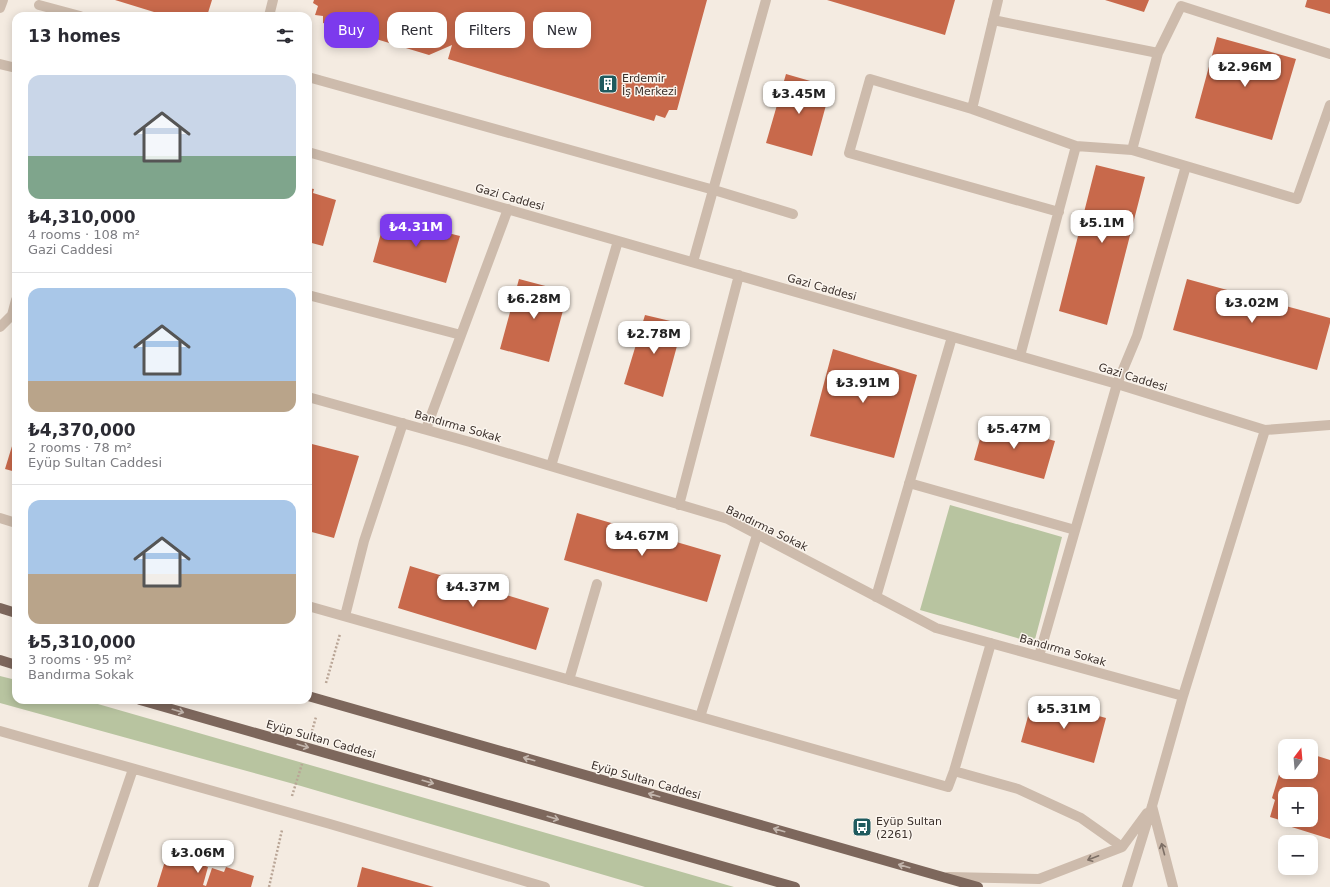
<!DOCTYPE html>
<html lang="en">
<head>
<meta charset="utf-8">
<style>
  :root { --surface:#fff; --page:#f7f7f7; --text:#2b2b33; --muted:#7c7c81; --line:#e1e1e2; --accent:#7c3aed }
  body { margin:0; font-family:"DejaVu Sans",sans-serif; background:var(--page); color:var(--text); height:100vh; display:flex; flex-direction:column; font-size:15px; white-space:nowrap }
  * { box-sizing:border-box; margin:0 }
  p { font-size:13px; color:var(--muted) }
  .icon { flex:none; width:22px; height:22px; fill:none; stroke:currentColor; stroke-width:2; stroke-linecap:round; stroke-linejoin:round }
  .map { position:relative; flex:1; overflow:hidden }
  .details { position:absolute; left:12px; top:12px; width:300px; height:692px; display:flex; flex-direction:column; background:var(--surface); border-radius:12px; box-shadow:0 2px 10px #0003 }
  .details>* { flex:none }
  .guide { position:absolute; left:324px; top:12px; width:380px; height:36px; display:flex; gap:8px }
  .needle { width:26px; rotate:16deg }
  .controls { position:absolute; left:1278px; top:739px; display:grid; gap:8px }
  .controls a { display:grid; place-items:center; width:40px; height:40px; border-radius:8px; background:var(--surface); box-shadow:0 2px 10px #0003; font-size:20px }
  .price { position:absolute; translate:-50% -34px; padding:0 9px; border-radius:8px; background:#fff; color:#222; font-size:13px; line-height:26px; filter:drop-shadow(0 1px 2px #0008) }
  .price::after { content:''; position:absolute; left:50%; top:24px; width:12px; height:9px; margin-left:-6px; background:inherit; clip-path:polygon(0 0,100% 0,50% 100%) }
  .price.on { background:var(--accent); color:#fff }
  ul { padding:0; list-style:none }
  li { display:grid; align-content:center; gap:8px; height:212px; padding:0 16px }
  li+li { border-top:1px solid var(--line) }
  li span { display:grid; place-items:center; height:124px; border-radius:12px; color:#555 }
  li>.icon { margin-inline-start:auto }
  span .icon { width:72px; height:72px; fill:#fffc; stroke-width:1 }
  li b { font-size:17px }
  h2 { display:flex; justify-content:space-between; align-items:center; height:48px; padding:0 16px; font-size:17px }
  .pill { padding:0 14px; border-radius:12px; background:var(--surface); box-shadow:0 2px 10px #0003; font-size:14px; line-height:36px }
  .pill.on { background:var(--accent); color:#fff }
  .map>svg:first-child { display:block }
  .green { fill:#b8c4a0 }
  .building { fill:#c8694b; fill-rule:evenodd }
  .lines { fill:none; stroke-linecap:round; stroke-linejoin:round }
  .path { stroke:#b9a596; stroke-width:2.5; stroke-dasharray:2 2; stroke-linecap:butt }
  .minor { stroke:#cdbbac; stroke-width:10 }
  .major { stroke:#7d675c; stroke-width:10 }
  .oneway { stroke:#c2b5ac }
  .oneway2 { stroke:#7d6f65 }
  .labels { text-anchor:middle; stroke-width:3; stroke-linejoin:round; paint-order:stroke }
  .poi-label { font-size:11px; fill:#3b302b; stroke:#fbf5ee; text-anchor:start }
  .street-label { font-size:11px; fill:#3b302b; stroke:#fbf5ee }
</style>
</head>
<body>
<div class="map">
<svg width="1330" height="887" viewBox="0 0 1330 887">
  <rect width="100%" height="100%" fill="#f4ebe1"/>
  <path class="green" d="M950,505L1062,537L1034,643L920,610Z
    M0,676L16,680V700H84L734,887H645L301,786L0,703Z"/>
  <path class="building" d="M115,0H212L207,16H167Z
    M314,0H707L677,110H669L665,118L656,115L654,121L448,59L452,45L429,55L323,23V16L315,15L318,6L313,3Z
    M827,0H955L945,35Z
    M1105,0H1149L1144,12Z
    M1307,0H1330V14L1305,7Z
    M1217,37L1296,59L1272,140L1195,118Z
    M786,74L831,87L812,156L766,143Z
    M1096,165L1145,177L1107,325L1059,311Z
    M308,188L314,189L313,193L336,200L323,246L308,242Z
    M386,215L409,222L411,218L437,226L436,230L460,236L446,283L373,262Z
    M519,279L568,292L549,362L500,349Z
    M1187,279L1330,318V323L1317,370L1173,330Z
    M645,315L683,324L663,397L624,384Z
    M833,349L917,375L894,458L810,436Z
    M985,421L1055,441L1044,479L974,460Z
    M16,433V472L5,469Z
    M308,443L359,456L334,538L308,531Z
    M577,513L721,555L707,602L564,560Z
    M410,566L549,608L536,650L398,608Z
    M1033,698L1106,718L1094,763L1021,742Z
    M1311,754L1330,760V839L1282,824L1283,821L1270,817L1275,800L1272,798L1281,768L1285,769V772H1311ZM1285,794H1311V820H1285Z
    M169,848L198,858L196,862L208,867L203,885L206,886L212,868L224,872L226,867L254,876L251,887H157Z
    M362,867L434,887H357Z"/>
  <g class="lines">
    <path class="path" d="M326,683L340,634
      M312,731L316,717
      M292,796L302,764
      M269,887L282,830"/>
    <path class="minor" d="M998,0L972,109L1076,146L1020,356
      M39,5L80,16
      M0,8L3,0
      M269,16L273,0
      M993,20L1158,53
      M0,64L16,68
      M308,77L714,190L793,214
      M972,109L870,79L849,153L1059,212
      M1076,146L1132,150L1297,199L1330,105
      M1132,150L1158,53L1181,6L1330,54
      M308,152L1117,384L1265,430L1330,425
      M693,262L766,0
      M308,295L461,335
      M12,315L16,300
      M0,327L12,315
      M308,397L470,442L728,519L936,628L1183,696
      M426,429L508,209
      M551,466L618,241
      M909,483L1075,530
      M679,505L739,275
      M0,518L16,523
      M876,597L952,337
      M308,606L948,787L954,771L991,643
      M345,616L364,541L403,423
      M1039,656L1117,384L1137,336L1186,166
      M569,680L597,584
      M700,717L757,535
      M0,731L330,824L545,887
      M954,771L1018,789L1081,818L1122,847
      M1152,806L1173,887
      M948,877L1039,879L1122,847L1147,813
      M93,887L133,769
      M1127,887L1152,806L1183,696L1265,430"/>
    <path class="major" d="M0,608L16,613
      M0,660L16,665
      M308,696L978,887
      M140,700L795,887"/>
  </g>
  <defs><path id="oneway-shaft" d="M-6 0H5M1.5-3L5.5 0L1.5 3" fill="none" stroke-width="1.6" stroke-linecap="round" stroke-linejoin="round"/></defs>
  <g class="oneway">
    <use href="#oneway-shaft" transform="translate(178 711) rotate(16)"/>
    <use href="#oneway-shaft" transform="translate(303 746) rotate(16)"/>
    <use href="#oneway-shaft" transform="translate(529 759) rotate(-164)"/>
    <use href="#oneway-shaft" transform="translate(428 782) rotate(16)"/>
    <use href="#oneway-shaft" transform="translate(654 795) rotate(-164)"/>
    <use href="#oneway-shaft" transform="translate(553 818) rotate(16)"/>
    <use href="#oneway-shaft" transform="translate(779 830) rotate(-164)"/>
    <use href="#oneway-shaft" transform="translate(904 866) rotate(-164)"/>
  </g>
  <g class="oneway2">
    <use href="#oneway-shaft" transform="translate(1163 849) rotate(-105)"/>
    <use href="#oneway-shaft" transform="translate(1093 858) rotate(159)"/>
  </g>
  <defs>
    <g id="building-square" transform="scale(1)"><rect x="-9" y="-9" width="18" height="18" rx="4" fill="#1f5a5e" stroke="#fbf5ee"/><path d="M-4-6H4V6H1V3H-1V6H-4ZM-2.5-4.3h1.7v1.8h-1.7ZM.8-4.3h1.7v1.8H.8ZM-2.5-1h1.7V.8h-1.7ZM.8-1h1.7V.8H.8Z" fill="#fff"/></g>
    <g id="bus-square" transform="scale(1)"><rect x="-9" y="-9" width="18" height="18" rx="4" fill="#1f5a5e" stroke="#fbf5ee"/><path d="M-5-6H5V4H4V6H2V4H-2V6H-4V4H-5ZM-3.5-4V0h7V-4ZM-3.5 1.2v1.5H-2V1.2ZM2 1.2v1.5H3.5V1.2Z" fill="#fff"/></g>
  </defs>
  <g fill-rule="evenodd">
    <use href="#building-square" x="608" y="84"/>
    <use href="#bus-square" x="862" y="827"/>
  </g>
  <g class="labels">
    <g class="poi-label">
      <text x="622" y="82">Erdemir<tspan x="622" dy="13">İş Merkezi</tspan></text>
      <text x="876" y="825">Eyüp Sultan<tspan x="876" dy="13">(2261)</tspan></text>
    </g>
    <g class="street-label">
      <text transform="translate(510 197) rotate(16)" y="4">Gazi Caddesi</text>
      <text transform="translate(822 287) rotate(16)" y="4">Gazi Caddesi</text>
      <text transform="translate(1133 377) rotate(17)" y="4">Gazi Caddesi</text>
      <text transform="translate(458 426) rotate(16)" y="4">Bandırma Sokak</text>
      <text transform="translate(767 528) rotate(26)" y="4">Bandırma Sokak</text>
      <text transform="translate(1063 650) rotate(16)" y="4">Bandırma Sokak</text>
      <text transform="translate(321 739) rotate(16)" y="4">Eyüp Sultan Caddesi</text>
      <text transform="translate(646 780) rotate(16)" y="4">Eyüp Sultan Caddesi</text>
    </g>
  </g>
</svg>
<div class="controls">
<a><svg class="needle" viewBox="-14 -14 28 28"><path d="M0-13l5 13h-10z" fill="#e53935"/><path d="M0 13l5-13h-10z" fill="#7c7c81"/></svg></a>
<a>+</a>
<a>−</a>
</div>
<b class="price" style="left:1245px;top:88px">₺2.96M</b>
<b class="price" style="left:799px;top:115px">₺3.45M</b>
<b class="price" style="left:1102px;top:244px">₺5.1M</b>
<b class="price on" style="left:416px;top:248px">₺4.31M</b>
<b class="price" style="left:534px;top:320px">₺6.28M</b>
<b class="price" style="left:1252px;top:324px">₺3.02M</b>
<b class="price" style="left:654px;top:355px">₺2.78M</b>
<b class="price" style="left:863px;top:404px">₺3.91M</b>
<b class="price" style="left:1014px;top:450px">₺5.47M</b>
<b class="price" style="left:642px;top:557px">₺4.67M</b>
<b class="price" style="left:473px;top:608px">₺4.37M</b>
<b class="price" style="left:1064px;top:730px">₺5.31M</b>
<b class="price" style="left:198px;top:874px">₺3.06M</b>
<div class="guide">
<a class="pill on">Buy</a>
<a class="pill">Rent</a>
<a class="pill">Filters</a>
<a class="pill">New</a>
</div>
<section class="details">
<h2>13 homes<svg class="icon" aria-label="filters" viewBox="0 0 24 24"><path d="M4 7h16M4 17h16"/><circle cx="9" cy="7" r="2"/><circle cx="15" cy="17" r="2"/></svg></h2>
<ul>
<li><span style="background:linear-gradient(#c9d6e8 65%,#7fa58c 0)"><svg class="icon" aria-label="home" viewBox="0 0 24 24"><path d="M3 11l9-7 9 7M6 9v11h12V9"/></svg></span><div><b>₺4,310,000</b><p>4 rooms · 108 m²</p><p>Gazi Caddesi</p></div></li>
<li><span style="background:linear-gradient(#a9c7e8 75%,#b9a48a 0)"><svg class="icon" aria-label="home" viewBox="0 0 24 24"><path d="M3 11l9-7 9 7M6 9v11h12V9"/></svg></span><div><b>₺4,370,000</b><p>2 rooms · 78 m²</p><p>Eyüp Sultan Caddesi</p></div></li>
<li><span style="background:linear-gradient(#a9c7e8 60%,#b9a48a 0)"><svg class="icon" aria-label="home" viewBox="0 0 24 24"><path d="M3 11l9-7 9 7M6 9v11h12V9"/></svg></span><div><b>₺5,310,000</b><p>3 rooms · 95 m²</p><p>Bandırma Sokak</p></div></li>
</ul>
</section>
</div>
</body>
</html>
